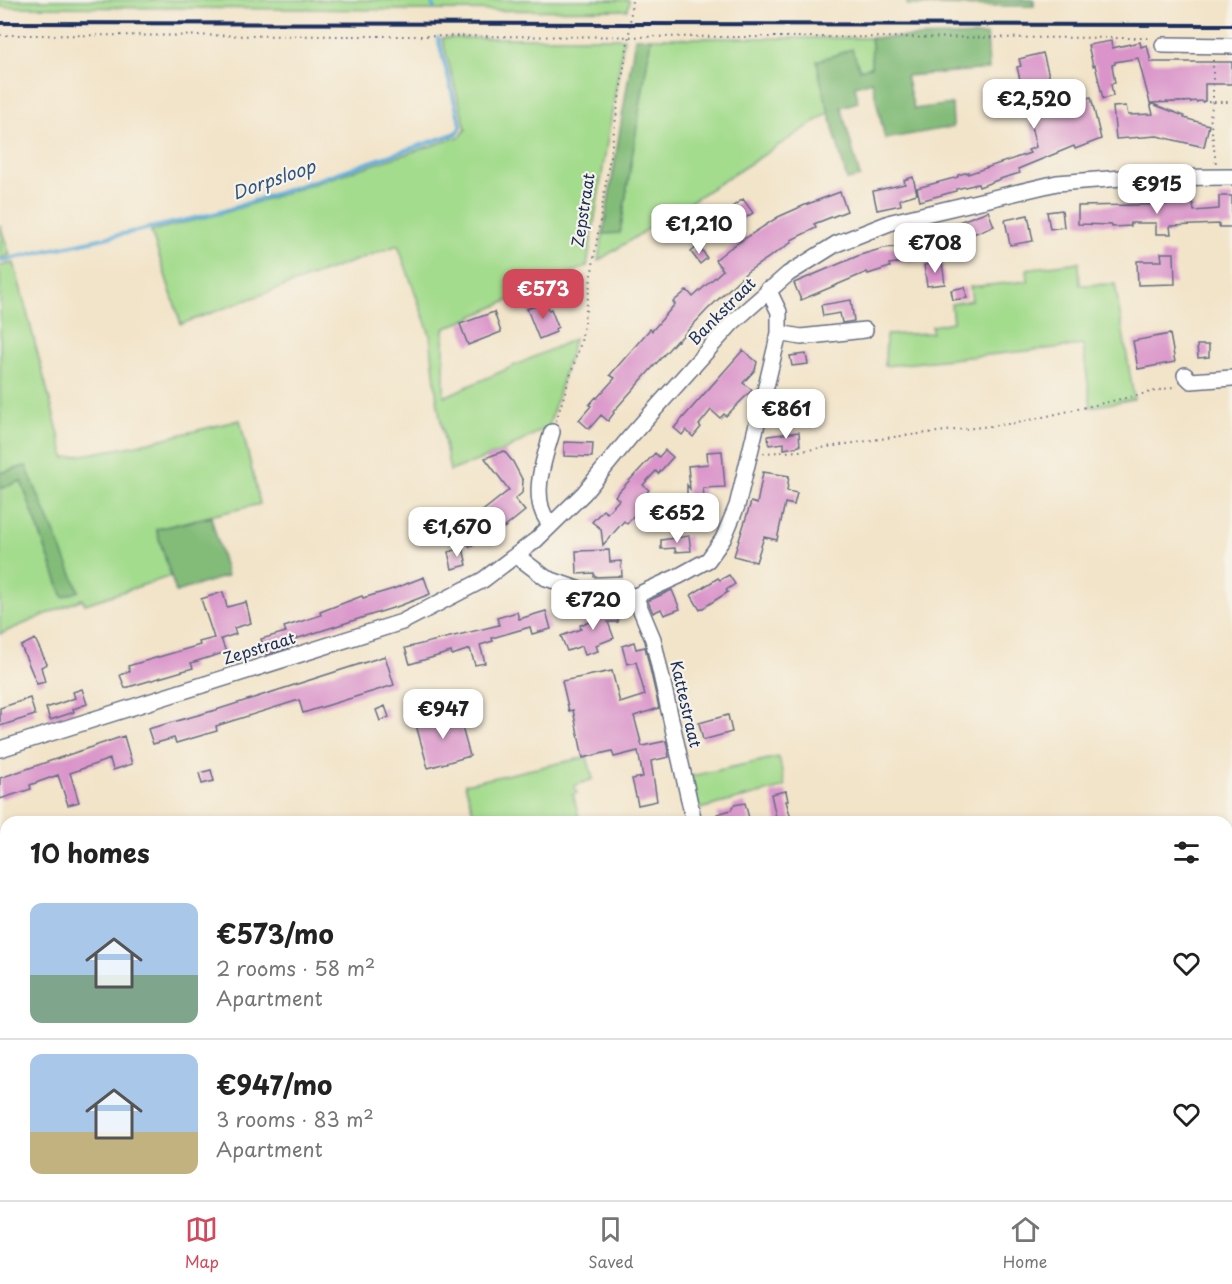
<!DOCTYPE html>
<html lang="en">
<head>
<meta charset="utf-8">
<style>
  :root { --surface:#fff; --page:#f2f2f2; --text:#222; --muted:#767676; --line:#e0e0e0; --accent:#d1495b }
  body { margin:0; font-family:"Playpen Sans",sans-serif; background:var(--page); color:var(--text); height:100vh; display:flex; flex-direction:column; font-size:22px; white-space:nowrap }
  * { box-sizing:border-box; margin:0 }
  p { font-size:20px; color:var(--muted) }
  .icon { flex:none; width:33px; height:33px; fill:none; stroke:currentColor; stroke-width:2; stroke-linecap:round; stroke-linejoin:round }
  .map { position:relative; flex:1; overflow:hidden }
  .drawer { position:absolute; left:0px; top:816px; width:1233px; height:384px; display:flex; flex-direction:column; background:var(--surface); border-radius:18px 18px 0 0; box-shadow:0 3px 9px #0003 }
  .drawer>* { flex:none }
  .price { position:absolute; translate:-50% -51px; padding:0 14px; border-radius:12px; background:#fff; color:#222; font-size:20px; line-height:39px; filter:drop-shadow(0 2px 3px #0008) }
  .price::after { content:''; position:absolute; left:50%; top:36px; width:18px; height:14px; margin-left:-9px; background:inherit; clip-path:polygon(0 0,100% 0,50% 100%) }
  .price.on { background:var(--accent); color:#fff }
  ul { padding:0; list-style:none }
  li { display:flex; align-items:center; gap:18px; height:150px; padding:0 30px }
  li+li { border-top:2px solid var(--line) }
  li span { display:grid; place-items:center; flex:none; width:168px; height:120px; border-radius:12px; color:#555 }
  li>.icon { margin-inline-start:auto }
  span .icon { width:72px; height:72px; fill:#fffc; stroke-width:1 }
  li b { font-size:26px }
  h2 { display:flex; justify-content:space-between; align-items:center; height:72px; padding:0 30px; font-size:26px }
  .menu { display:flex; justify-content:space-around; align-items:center; height:84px; border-top:2px solid var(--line); background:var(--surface); font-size:16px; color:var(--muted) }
  .menu a { display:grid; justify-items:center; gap:3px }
  .menu .on { color:var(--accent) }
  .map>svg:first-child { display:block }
  .green { fill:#a4dc8e; stroke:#608676; stroke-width:1.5 }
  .forest { fill:#83bc79; stroke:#4f766c; stroke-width:1.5 }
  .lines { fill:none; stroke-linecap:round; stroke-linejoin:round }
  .stream { stroke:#5faed9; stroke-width:4 }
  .building { fill:#da94ca }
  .minor-casing { stroke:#666e83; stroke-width:18 }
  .path { stroke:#666e83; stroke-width:2; stroke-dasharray:1.5 4.5; stroke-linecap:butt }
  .minor { stroke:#fff; stroke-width:15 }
  .rail { stroke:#1b2f5e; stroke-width:4 }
  .labels { text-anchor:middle; stroke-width:4.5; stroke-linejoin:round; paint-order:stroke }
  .street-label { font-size:16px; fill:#1b2f5e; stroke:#f7f3e8 }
  .water-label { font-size:18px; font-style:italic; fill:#2f5583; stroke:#f7f3e8 }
</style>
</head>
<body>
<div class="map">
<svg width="1232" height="1200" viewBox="0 0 1232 1200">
  <rect width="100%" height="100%" fill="#f7f3e8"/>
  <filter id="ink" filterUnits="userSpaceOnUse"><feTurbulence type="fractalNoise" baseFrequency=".0167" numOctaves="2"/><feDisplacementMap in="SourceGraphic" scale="12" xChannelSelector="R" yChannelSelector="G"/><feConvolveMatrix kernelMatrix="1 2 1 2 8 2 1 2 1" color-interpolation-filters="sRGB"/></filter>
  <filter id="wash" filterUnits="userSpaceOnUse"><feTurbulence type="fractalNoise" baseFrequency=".008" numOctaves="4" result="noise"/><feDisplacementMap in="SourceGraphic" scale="24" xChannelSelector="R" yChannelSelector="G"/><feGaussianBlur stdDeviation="1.35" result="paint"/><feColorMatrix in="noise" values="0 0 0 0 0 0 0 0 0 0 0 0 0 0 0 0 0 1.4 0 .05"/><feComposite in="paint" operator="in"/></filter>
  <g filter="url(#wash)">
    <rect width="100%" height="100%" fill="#f2e4c9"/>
    <path class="green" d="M0,0H629L628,10C419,12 209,7 0,7Z
      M442,38H624L587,266L444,329V397L574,339L549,426L504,451L450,471L437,400L430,335L398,245L181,324L151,231L224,213L461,136L466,129Z
      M651,38H871L872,45L871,67L859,70L817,61L829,113L598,261L603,234L620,233Z
      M0,225L10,255L0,258Z
      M1079,262L1080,285L1115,284L1134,399L1091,407L1083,345L885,366L886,335L932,333V326L953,322L951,304L972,300L970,287L1028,281L1027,269Z
      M14,263L65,458L133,446L240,420L260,504L156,529L171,576L85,604L82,599L0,634V489L21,480L63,597L26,466L0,473V266Z
      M587,757L593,779L574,786L577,793L573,794L580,822H476L465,784Z
      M779,757L785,787L699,809L691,776Z
      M1232,826V1143L1227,1145V828Z
      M6,988V1051L0,1037V990Z
      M0,1110L6,1122V1194H369L370,1200H209L208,1197L197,1200H55L54,1196L39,1200H0Z
      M1232,1186V1200H1097L1112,1194H1129L1132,1199H1173L1197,1194H1227V1187Z
      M396,1194H643L644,1200H397Z"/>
    <path class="forest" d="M908,0H1034V6L907,5Z
      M987,35L989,69L906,76L914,109L952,104L953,127L885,139L872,81L855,86L858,102L841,107L860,177L847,180L820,78L817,61L852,49L860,70L871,67L872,45L871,38Z
      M635,38H651L620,233L603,234Z
      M26,466L79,591L63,597L21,481L0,489V473Z
      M211,517L227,576L176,592L156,529Z
      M0,1037L6,1051V1122L0,1110Z
      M369,1194H396L397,1200H370Z
      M877,1194H1022L1025,1200H878Z"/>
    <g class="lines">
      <path class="stream" d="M431,0L434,8
        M0,261L218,213L457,133L461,126L438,38"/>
    </g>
    <g id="blocks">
      <path class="building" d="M1111,41L1112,48L1140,42L1141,47L1147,45L1151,62H1232V84H1205V101L1150,103L1138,58L1115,62V64L1112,65L1115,83L1111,84L1113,96L1103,99L1095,65L1093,66L1088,45Z
        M1043,53L1057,106L1091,97L1101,139L1075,149L1074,146L1018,169L1020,173L1003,178L979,187L978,184L956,189V191L920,201L917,188L958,177V175L968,172V174L1030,153L1028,150L1036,147L1017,67L1021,66L1019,59Z
        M1150,103L1184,116V118L1209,125L1204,147L1157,136L1116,139L1113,107L1126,106L1128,115L1153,114Z
        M913,177L917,194L900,199L901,205L877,210L873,191L905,184L904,180Z
        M840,192L847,211L814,224L816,228L791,240L792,242L747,272L707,310L678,341L677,340L613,412L614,413L608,421L601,415L589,429L579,420L591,406L589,405L596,397L597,398L615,378L610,375L650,329L652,331L675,304L673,302L687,290L693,297L723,270L715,260L730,248L778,217L805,205Z
        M1219,196H1232V227H1219V224L1170,226L1171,234H1156V223H1130L1131,226L1112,227V225L1078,224V206L1193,204L1194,211L1219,209Z
        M743,199L753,213L742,220L732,207Z
        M1062,210L1064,227L1050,229L1047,212Z
        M988,211L994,226L962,238L956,223Z
        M1028,215L1033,241L1010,245L1005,220Z
        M918,240L920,260L889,264L890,267L868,274L867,272L801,300L794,283L860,255L884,248L909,246L908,241Z
        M699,245L707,258L700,264L691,252Z
        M1161,253H1174L1175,284L1138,285L1137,261H1162Z
        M942,262L945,284L927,286L924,265Z
        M965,287L967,298L953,300L951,290Z
        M851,300L854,321L842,323L840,313L823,316L821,305Z
        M545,302L549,310L551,309L558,327L555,329L556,332L539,339L527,309Z
        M494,312L501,332L468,345L460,324Z
        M1170,334L1175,362L1138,369L1133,341Z
        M1197,345H1209V357L1198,358Z
        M743,350L757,362L755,370L743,383L752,390L726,416L724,414L720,418L711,410L699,425L701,427L693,437L686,430L682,435L674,428Z
        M806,354L808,364L792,366L790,356Z
        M799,432L800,446L784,449V443L769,445L768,436Z
        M564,442L593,443L592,457L564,456Z
        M665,450L673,457L658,474L656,471L643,485L649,490L644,496L647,499L627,524L624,521L603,545L601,529L592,522L603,510L607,513L619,500L615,496L655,453L659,457Z
        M504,451L513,462L523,481L522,493L515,499L525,511L504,528L502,525L470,547L456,528L480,513L509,490L485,458Z
        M722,451L725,487L703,488L706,513H703L704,525L689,526L687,504V485L690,489L688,466L708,464L707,452Z
        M763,472L789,476L787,491L797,493L794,505L785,503L777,540L764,537L756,562L734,556L751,502L757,504Z
        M689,536L691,551L675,552V548L661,549V540Z
        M463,548L467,565L452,569L448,552Z
        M609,550L610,562L621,561L622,576L594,577V573L577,574L576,551Z
        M729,575L735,584L726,590L728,592L700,610L691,595L718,578L720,580Z
        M424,577L430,594L399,606L286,642L288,648L266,655L261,639L286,632L284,627L321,615L320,612L362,596L363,598L393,589Z
        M672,590L680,609L664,615L661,609L653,613L648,601Z
        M223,592L227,607L246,602L251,623L234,628L236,634L221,639L226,652L191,663L193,668L125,688L120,675L130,671L128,666L200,645L199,642L214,638L201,599Z
        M617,606L618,622H608L614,638L596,645L598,651L585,655L582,646L567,651L561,636L581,629L580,625L597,620L591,607Z
        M546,611L551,629L532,634L530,627L492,638L493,641L480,645L485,663L475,665L470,649L452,655L451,652L410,664L405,648L499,625L497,618L517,612L519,619Z
        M35,639L47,664L41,667L45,682L37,684L21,646Z
        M634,642L636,649L645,647L659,708L634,716L642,746L666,741L669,757L651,761L657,801L638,805L632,779L643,777L638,751L614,757L612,751L583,758L573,710L569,711L562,681L612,671L620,703L645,695L636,662L627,664L622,646Z
        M385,656L394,685L303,713L299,700L216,726L217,731L176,743L174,738L153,744L148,729L216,710Z
        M82,689L87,704L73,709L74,712L50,720L46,708L75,698L73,692Z
        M30,698L35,715L0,726V708Z
        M385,706L389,717L380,721L376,710Z
        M458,713L470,756L428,768L416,725Z
        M728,715L732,732L703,740L699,723Z
        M124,736L132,764L113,770L110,759L70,773L79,802L68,805L58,775L30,785L31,789L0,799V778Z
        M211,770L214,781L202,784L199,773Z
        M786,791L788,801H786L792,822H777L771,794Z
        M745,803L750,822H719L717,814L731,810L734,805Z"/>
    </g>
  </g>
  <g filter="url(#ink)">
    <use href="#blocks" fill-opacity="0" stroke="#666e83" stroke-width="1.5"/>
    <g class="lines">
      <g class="minor-casing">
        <path id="minor" d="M1163,45L1232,46
          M779,333L801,337L865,330
          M1185,375L1191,381L1232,378
          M551,525C528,501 544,460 552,432
          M517,556L546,578L586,592L635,596L679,576L708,560L723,539L737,506L779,333V312L768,289
          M635,596L653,639L694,822
          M0,749L402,622L483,580L536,540L584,493L630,437L732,323L788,274L836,244L892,222L1057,183L1122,178L1232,177
          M777,1194L778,1200"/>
      </g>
      <path class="path" d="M0,35L1151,38
        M1213,60V102L1210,116L1216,164
        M1160,102H1232
        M556,421L581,342L629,35L632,0
        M763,453L801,451L893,437L1017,423L1177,386
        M1227,1144L1232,1142
        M8,1200L28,1194
        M1097,1200L1111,1194"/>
      <use href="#minor" class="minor"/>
      <path class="rail" d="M0,23L1232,25"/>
    </g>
  </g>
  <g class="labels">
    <g class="street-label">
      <text transform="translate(583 210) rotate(-81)" y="6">Zepstraat</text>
      <text transform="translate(722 311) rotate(-45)" y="6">Bankstraat</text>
      <text transform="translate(259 648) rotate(-17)" y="6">Zepstraat</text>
      <text transform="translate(686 704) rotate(77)" y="6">Kattestraat</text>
    </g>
    <g class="water-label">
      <text transform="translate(274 180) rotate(-19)" y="6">Dorpsloop</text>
    </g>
  </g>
</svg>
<b class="price" style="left:1034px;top:130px">€2,520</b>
<b class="price" style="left:1157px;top:215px">€915</b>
<b class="price" style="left:699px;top:255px">€1,210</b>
<b class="price" style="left:935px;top:274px">€708</b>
<b class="price on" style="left:543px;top:320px">€573</b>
<b class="price" style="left:786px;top:440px">€861</b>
<b class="price" style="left:677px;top:544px">€652</b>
<b class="price" style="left:457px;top:558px">€1,670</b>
<b class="price" style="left:593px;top:631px">€720</b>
<b class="price" style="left:443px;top:740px">€947</b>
<section class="drawer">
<h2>10 homes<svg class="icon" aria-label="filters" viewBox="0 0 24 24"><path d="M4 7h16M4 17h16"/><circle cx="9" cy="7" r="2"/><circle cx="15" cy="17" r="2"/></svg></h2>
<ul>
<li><span style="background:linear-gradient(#a9c7e8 60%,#7fa58c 0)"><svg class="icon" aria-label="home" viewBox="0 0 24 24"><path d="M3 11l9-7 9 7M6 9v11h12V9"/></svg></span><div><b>€573/mo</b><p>2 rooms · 58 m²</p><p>Apartment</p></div><svg class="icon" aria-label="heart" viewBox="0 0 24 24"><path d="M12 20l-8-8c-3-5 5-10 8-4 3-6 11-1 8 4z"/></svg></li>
<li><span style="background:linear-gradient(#a9c7e8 65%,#c2b280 0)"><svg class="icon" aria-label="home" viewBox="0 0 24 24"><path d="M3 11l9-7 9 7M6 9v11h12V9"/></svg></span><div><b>€947/mo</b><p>3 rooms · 83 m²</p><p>Apartment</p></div><svg class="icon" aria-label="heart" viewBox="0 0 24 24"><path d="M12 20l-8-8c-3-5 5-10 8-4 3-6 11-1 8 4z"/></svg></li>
</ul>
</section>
</div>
<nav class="menu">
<a class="on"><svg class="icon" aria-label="map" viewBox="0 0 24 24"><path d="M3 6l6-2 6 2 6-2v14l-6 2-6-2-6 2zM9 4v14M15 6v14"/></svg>Map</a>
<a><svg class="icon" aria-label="saved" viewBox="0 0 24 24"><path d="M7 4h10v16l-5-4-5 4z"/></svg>Saved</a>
<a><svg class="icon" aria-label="home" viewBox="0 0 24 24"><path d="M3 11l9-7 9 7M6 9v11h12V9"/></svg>Home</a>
</nav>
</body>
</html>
